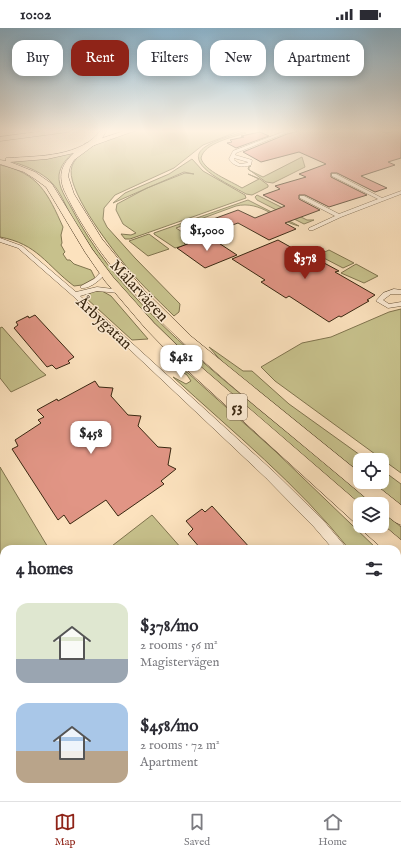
<!DOCTYPE html>
<html lang="en">
<head>
<meta charset="utf-8">
<style>
  :root { --surface:#fff; --page:#f2f2f3; --text:#2b2b33; --muted:#7c7c81; --line:#e1e1e2; --accent:#8f2418 }
  body { margin:0; font-family:"IM FELL English",serif; background:var(--page); color:var(--text); height:100vh; display:flex; flex-direction:column; font-size:15px; white-space:nowrap }
  * { box-sizing:border-box; margin:0 }
  p { font-size:13px; color:var(--muted) }
  .icon { flex:none; width:22px; height:22px; fill:none; stroke:currentColor; stroke-width:2; stroke-linecap:round; stroke-linejoin:round }
  .map { position:relative; flex:1; overflow:hidden }
  .sheet { position:absolute; left:0px; top:517px; width:401px; height:256px; display:flex; flex-direction:column; background:var(--surface); border-radius:12px 12px 0 0; box-shadow:0 2px 10px #0003 }
  .sheet>* { flex:none }
  .banner { position:absolute; left:12px; top:12px; width:377px; height:36px; display:flex; gap:8px }
  .controls { position:absolute; left:353px; top:425px; display:grid; gap:8px }
  .controls a { display:grid; place-items:center; width:36px; height:36px; border-radius:8px; background:var(--surface); box-shadow:0 2px 10px #0003; font-size:20px }
  .price { position:absolute; translate:-50% -34px; padding:0 9px; border-radius:8px; background:#fff; color:#222; font-size:13px; line-height:26px; filter:drop-shadow(0 1px 2px #0008) }
  .price::after { content:''; position:absolute; left:50%; top:24px; width:12px; height:9px; margin-left:-6px; background:inherit; clip-path:polygon(0 0,100% 0,50% 100%) }
  .price.selected { background:var(--accent); color:#fff }
  ul { padding:0; list-style:none }
  li { display:flex; align-items:center; gap:12px; height:100px; padding:0 16px }
  li span { display:grid; place-items:center; flex:none; width:112px; height:80px; border-radius:12px; color:#555 }
  li>.icon { margin-inline-start:auto }
  span .icon { width:48px; height:48px; fill:#fffc; stroke-width:1 }
  li b { font-size:17px }
  h2 { display:flex; justify-content:space-between; align-items:center; height:48px; padding:0 16px; font-size:17px }
  .chip { padding:0 14px; border-radius:12px; background:var(--surface); box-shadow:0 2px 10px #0003; font-size:14px; line-height:36px }
  .chip.selected { background:var(--accent); color:#fff }
  .status { display:flex; justify-content:space-between; align-items:center; height:28px; padding:0 20px; background:var(--surface); direction:ltr }
  .status svg { height:11px; fill:currentColor }
  .tab-bar { display:flex; justify-content:space-around; align-items:center; height:56px; border-top:1px solid var(--line); background:var(--surface); font-size:11px; color:var(--muted) }
  .tab-bar a { display:grid; justify-items:center; gap:2px }
  .tab-bar .selected { color:var(--accent) }
  .map>svg:first-child { display:block }
  .green { fill:#c7c18c; stroke:#80744e }
  .building { fill:#e19585; stroke:#392711 }
  .lines { fill:none; stroke-linecap:round; stroke-linejoin:round }
  .street-casing { stroke:#6a563c; stroke-width:1 }
  .primary-casing { stroke:#392711; stroke-width:1 }
  .highway-casing { stroke:#392711; stroke-width:1 }
  .street { fill:#fdecd5; fill-rule:evenodd }
  .primary { fill:#fce2be; fill-rule:evenodd }
  .highway { fill:#fce2be; fill-rule:evenodd }
  .labels { text-anchor:middle; stroke-width:3; stroke-linejoin:round; paint-order:stroke }
  .shield { fill:#fdecd5; stroke:#74624c; stroke-width:1 }
  .shield-label { font-size:15px; font-weight:bold; fill:#392711 }
  .street-label { font-size:16px; fill:#392711; stroke:#fdecd5 }
</style>
</head>
<body>
<div class="status"><b>10:02</b><svg viewBox="0 0 49 12"><path d="M0 12V9h3v3zM5 12V6h3v6zM10 12V3h3v9zM15 12V0h3v12zM26 1h20v11H26zM47 4h2v5h-2z"/></svg></div>
<div class="map">
<svg width="401" height="773" viewBox="0 0 401 773">
  <rect width="100%" height="100%" fill="#fce2be"/>
  <filter id="stains"><feTurbulence type="fractalNoise" baseFrequency=".005" numOctaves="4"/><feColorMatrix values="0 0 0 0 .2 0 0 0 0 .09 0 0 0 0 .02 0 0 0 .5 -.17"/></filter>
  <radialGradient id="worn" r=".72"><stop offset=".6" stop-color="#630" stop-opacity="0"/><stop offset="1" stop-color="#630" stop-opacity=".3"/></radialGradient>
  <path class="green" d="M140,102H242L203,117L174,140L115,167L104,180L103,191L107,199L135,230L180,276L179,284L174,288C157,271 137,253 122,233C109,217 64,159 72,138C80,117 120,106 140,102Z
    M243,104L246,105C233,109 204,115 201,130C204,143 231,153 242,160L259,151L248,146L260,151L268,157V159L252,167L246,166C233,158 180,136 205,119C215,112 230,108 243,104Z
    M73,125C67,130 60,138 59,147C58,159 66,170 72,181C112,259 187,322 254,377C294,410 334,443 374,476L360,477C276,402 183,334 111,247C98,230 85,211 73,192C66,179 60,161 48,151C37,142 23,137 10,133Z
    M302,129L305,139L273,155L266,154L248,141L249,138H251L249,139V142L263,149Z
    M192,131L203,143L245,167L246,170L130,211H125L121,206L131,207L136,205L123,196L116,182L117,176L147,160L185,145L194,146L184,144L113,175L125,165L169,146Z
    M0,137C39,145 48,166 63,199L61,207L62,215L61,217L65,224L63,226L67,232H70L74,236L91,242L95,250L82,257L74,258C46,237 38,216 0,209Z
    M257,167L307,192H314L304,196L257,172L255,169Z
    M248,172L299,198C277,193 261,172 236,178L176,200L193,211L184,215L186,217L175,220L154,206V205Z
    M149,206L169,221L148,228L129,213Z
    M329,222L354,235L343,240L318,227Z
    M356,236L378,248L364,255L341,245Z
    M94,263H102L111,268L148,311L132,312L86,270L87,267Z
    M401,281V445L275,353L261,339L302,315L331,309L389,284Z
    M2,299L40,342L46,347L11,364L0,350V300Z
    M209,319L243,343H252L289,376L367,432H360V445L223,335Z
    M176,338L188,345L275,423L377,521H349C298,457 233,404 173,349L186,356L191,353L187,347L175,339Z
    M0,439L49,521H4V590L0,593Z
    M382,442L401,456V478L371,454H382Z
    M382,483L401,499V514L382,497Z
    M152,487L182,521H108Z
    M397,540L401,543V597L397,589Z
    M4,603V680L0,683V605Z
    M49,769H204L206,773H50Z"/>
  <path class="building" d="M303,102H377L386,105L401,102V130L388,134L395,137L361,148L387,160L375,164L337,145H331V149L367,167L329,179L305,167H299V171L320,182L285,195L296,201L269,212L238,195L199,209L186,201L238,182L255,190L285,178L263,167L280,161L275,158L306,149L299,146L326,136L299,124L261,134L243,124L287,106Z
    M260,104L269,108L236,120L227,115L232,114L230,112L244,109L241,108Z
    M208,208L237,227L205,240L177,220Z
    M278,212L310,230L313,229L339,243L335,244L375,267L367,272L369,273L341,289L339,288L329,294L289,268L286,270L261,254L265,252L232,231Z
    M35,287L74,329L68,333L70,335L56,341L52,337L47,339L14,300L18,297L16,294L28,288L29,290Z
    M95,353L99,359L113,360L111,368L128,387L141,388L138,398L158,419L171,420L168,437L176,441L161,453L164,456L118,488L106,472L70,496L64,487L58,492L12,421L18,418L15,412L41,395L38,392L44,389L37,382L57,371L58,373Z
    M212,478L251,521H201L188,506L193,501L186,493L202,481L205,484Z"/>
  <g class="lines">
    <g class="street-casing">
      <path id="street" d="M288,102H293L236,125L235,127L252,132L251,137C242,140 234,139 229,131L233,123ZM234,130L248,134L247,135L240,136L234,132Z
        M332,146H336L382,170L401,163V166L341,189L313,202H309V200L335,188L300,170V168H304L339,186L378,171L332,148Z
        M0,210L22,218L76,264L97,259L121,262L122,263L119,265L97,263L80,268L274,444L322,491L344,517L346,521H333L314,499L266,450L73,268L18,220L0,214Z
        M102,243L107,244C101,251 91,261 81,260V258L94,251Z
        M394,261L401,262V266H391L383,272L389,276L401,274V278L388,280L376,273L383,265Z
        M397,608L401,610V633L397,631Z
        M401,736V763L397,765V738Z
        M397,766L398,769L396,773H380L382,769H397Z"/>
    </g>
    <g class="primary-casing">
      <path id="primary" d="M101,102H107L101,112L74,132L70,139L68,148L74,166L102,211L144,262L192,309L360,445V454H372L401,477V497L395,494L382,484V476H373C335,444 297,412 259,381C185,318 106,252 64,162C58,146 62,136 74,125L47,131L10,134L35,144L52,156L92,221L113,249L154,295L186,326L360,476V497L354,494L176,332L146,301L105,253L85,224L46,159L35,151L24,144L0,136V132L6,133V130H9C38,128 82,129 101,102Z
        M382,496L401,512V529L397,531V521H383L364,504L362,498H382Z"/>
    </g>
    <g class="highway-casing">
      <path id="highway" d="M52,102H71L68,104L0,113V109Z
        M127,102H137L92,118H86L85,116Z"/>
    </g>
    <use href="#street" class="street"/>
    <use href="#primary" class="primary"/>
    <use href="#highway" class="highway"/>
  </g>
  <linearGradient id="sky" x2="0" y2="1"><stop stop-color="#8bb8d4"/><stop offset="0.49" stop-color="#fef2e2"/><stop offset="1" stop-color="#fef2e2" stop-opacity="0"/></linearGradient>
  <rect width="401" height="210" fill="url(#sky)"/>
  <g class="labels">
    <rect class="shield" x="227" y="366" width="20" height="26" rx="3"/>
    <g class="shield-label">
      <text x="237" y="384">53</text>
    </g>
    <g class="street-label">
      <text transform="translate(140 262) rotate(47)" y="6">Mälarvägen</text>
      <text transform="translate(105 294) rotate(43)" y="6">Årbygatan</text>
    </g>
  </g>
  <rect width="100%" height="100%" filter="url(#stains)"/>
  <rect width="100%" height="100%" fill="url(#worn)"/>
</svg>
<div class="controls">
<a><svg class="icon" aria-label="locate" viewBox="0 0 24 24"><circle cx="12" cy="12" r="6"/><path d="M12 2v4M12 18v4M2 12h4M18 12h4"/></svg></a>
<a><svg class="icon" aria-label="layers" viewBox="0 0 24 24"><path d="M12 4l9 5-9 5-9-5zM3 14l9 5 9-5"/></svg></a>
</div>
<b class="price" style="left:207px;top:224px">$1,000</b>
<b class="price selected" style="left:305px;top:252px">$378</b>
<b class="price" style="left:181px;top:351px">$481</b>
<b class="price" style="left:91px;top:427px">$458</b>
<div class="banner">
<a class="chip">Buy</a>
<a class="chip selected">Rent</a>
<a class="chip">Filters</a>
<a class="chip">New</a>
<a class="chip">Apartment</a>
</div>
<section class="sheet">
<h2>4 homes<svg class="icon" aria-label="filters" viewBox="0 0 24 24"><path d="M4 7h16M4 17h16"/><circle cx="9" cy="7" r="2"/><circle cx="15" cy="17" r="2"/></svg></h2>
<ul>
<li><span style="background:linear-gradient(#dfe7d0 70%,#9aa5b1 0)"><svg class="icon" aria-label="home" viewBox="0 0 24 24"><path d="M3 11l9-7 9 7M6 9v11h12V9"/></svg></span><div><b>$378/mo</b><p>2 rooms · 56 m²</p><p>Magistervägen</p></div></li>
<li><span style="background:linear-gradient(#a9c7e8 60%,#b9a48a 0)"><svg class="icon" aria-label="home" viewBox="0 0 24 24"><path d="M3 11l9-7 9 7M6 9v11h12V9"/></svg></span><div><b>$458/mo</b><p>2 rooms · 72 m²</p><p>Apartment</p></div></li>
</ul>
</section>
</div>
<nav class="tab-bar">
<a class="selected"><svg class="icon" aria-label="map" viewBox="0 0 24 24"><path d="M3 6l6-2 6 2 6-2v14l-6 2-6-2-6 2zM9 4v14M15 6v14"/></svg>Map</a>
<a><svg class="icon" aria-label="saved" viewBox="0 0 24 24"><path d="M7 4h10v16l-5-4-5 4z"/></svg>Saved</a>
<a><svg class="icon" aria-label="home" viewBox="0 0 24 24"><path d="M3 11l9-7 9 7M6 9v11h12V9"/></svg>Home</a>
</nav>
</body>
</html>
